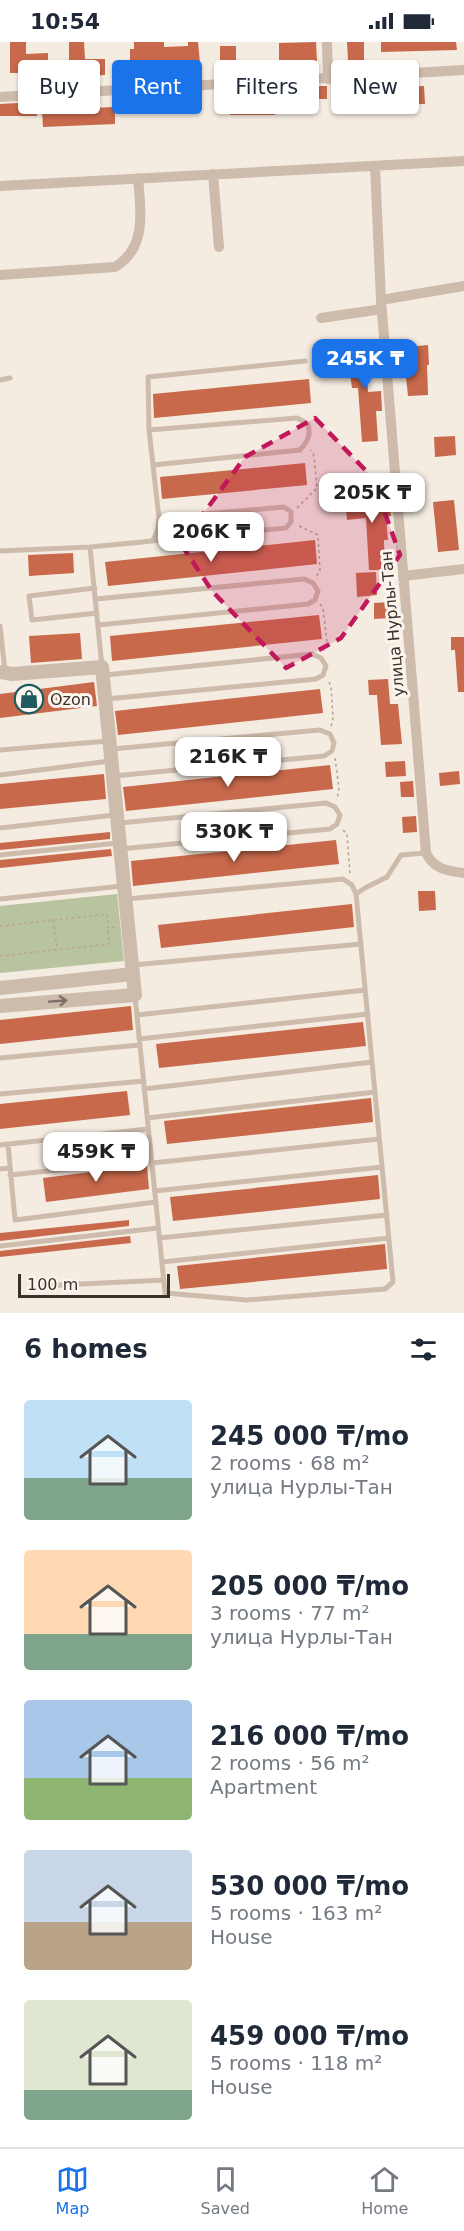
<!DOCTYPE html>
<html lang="en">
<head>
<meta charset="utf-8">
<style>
  :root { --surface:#fff; --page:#f2f2f3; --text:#1f2937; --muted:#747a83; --line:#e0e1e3; --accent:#1a73e8 }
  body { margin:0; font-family:"DejaVu Sans",sans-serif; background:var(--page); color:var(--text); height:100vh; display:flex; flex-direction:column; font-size:22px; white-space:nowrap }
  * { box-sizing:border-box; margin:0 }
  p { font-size:20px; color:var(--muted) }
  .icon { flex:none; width:33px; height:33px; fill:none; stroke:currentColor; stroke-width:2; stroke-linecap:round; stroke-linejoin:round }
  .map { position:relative; height:1271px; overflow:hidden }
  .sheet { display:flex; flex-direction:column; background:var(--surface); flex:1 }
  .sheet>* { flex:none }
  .guide { position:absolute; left:18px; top:18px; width:429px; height:54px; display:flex; gap:12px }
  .scale { position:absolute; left:18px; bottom:15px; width:152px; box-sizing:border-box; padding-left:6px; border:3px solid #3b302b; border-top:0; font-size:16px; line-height:21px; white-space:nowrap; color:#3b302b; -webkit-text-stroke:4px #fbf5ee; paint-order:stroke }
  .price { position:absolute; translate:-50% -51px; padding:0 14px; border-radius:12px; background:#fff; color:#222; font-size:20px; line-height:39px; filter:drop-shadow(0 2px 3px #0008) }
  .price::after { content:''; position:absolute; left:50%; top:36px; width:18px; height:14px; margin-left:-9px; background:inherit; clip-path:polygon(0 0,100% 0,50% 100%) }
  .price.on { background:var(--accent); color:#fff }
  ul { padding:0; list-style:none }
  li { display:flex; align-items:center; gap:18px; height:150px; padding:0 24px }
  li span { display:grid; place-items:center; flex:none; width:168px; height:120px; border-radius:6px; color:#555 }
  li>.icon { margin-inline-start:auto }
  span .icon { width:72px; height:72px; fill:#fffc; stroke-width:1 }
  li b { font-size:26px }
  h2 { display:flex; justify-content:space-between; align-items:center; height:72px; padding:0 24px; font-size:26px }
  .pill { padding:0 21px; border-radius:6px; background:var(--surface); box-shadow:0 2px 4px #0004; font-size:21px; line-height:54px }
  .pill.on { background:var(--accent); color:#fff }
  .status { display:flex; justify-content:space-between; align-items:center; height:42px; padding:0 30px; background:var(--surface); direction:ltr }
  .status svg { height:16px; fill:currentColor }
  .tabs { display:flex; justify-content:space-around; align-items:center; height:84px; border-top:2px solid var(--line); background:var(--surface); font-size:16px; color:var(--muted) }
  .tabs a { display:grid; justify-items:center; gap:3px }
  .tabs .on { color:var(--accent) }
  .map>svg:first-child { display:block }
  .green { fill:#b8c4a0 }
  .building { fill:#c8694b }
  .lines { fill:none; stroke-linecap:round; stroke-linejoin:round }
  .path { stroke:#b9a596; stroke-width:1.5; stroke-dasharray:3 3; stroke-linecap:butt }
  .service { stroke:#cdbbac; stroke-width:5 }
  .minor { stroke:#cdbbac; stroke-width:10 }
  .tertiary { stroke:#cdbbac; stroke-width:14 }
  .oneway { stroke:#7d6f65 }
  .marked { fill:#c2185b; fill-opacity:0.2; stroke:#c2185b; stroke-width:4.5; stroke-dasharray:12 8; stroke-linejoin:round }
  .labels { text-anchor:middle; stroke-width:6; stroke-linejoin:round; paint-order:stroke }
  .street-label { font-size:16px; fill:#3b302b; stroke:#fbf5ee }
  .poi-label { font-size:16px; fill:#3b302b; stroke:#fbf5ee; text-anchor:start }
</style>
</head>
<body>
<div class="status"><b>10:54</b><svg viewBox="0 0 49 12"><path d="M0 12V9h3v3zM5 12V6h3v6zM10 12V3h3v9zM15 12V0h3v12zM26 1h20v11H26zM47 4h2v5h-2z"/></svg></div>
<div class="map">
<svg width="464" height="1271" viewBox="0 0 464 1271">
  <rect width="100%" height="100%" fill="#f4ebe1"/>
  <path class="green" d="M117,852L124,919L0,931V864Z"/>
  <path class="building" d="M10,0H26V12L48,11V35H29V31H10Z
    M69,0H84L85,17H105V33L90,34L89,25L69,26Z
    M134,0H164V5L188,4V0H198L201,31H185L184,21H146V23L130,24V7H134Z
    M316,0L317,19H296V24L279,25V1Z
    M347,0H364V18H348Z
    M381,0H456L457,8L381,10Z
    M220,4H236V20H220Z
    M311,44H327V57H311Z
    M424,44L425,62L384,63L383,45Z
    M230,57H275V73H230Z
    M37,60V74H0V62Z
    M115,65V82L43,85L42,68Z
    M372,302L373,321L366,322L368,350L381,349L382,369H376L378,399L362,400L358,346H352L346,303Z
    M428,303L429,323H427L428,353L408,354L406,335L409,334L407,305Z
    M309,337L311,361L154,376L153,352Z
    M455,394L456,413L435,415L434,395Z
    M305,421L307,443L162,457L160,435Z
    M389,452L391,474L386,475L388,498H384L385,528H369L366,476L347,478L345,455Z
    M454,458L459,508L438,510L433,460Z
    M315,498L317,522L108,544L105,520Z
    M73,511L74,531L29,534L28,513Z
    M376,530L377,553L357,555L356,531Z
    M390,560L391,576L374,577V561Z
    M319,573L322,597L112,619L110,594Z
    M80,591L82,617L31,621L29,594Z
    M451,595H464V650H458L455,608H451Z
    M388,637L390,662H398L402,702L381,703L377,653H369L368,638Z
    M94,640L97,664L0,676V652Z
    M320,647L323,671L118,693L115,669Z
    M405,719L406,734L386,735L385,720Z
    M330,723L333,747L126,769L123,745Z
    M459,729L460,742L440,744L439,731Z
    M104,732L106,757L0,767V742Z
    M413,739L414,755H401L400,740Z
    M416,774L417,790L403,791L402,775Z
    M110,790V797L0,808V801Z
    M336,798L339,822L133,844L131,819Z
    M111,807L112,814L0,826V818Z
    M418,849H435L436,868L419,869Z
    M352,862L354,885L161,906L158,883Z
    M131,964L133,988L0,1002V978Z
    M363,980L366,1004L159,1026L156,1002Z
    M127,1049L130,1073L0,1087V1062Z
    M371,1056L373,1080L167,1102L164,1079Z
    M147,1123L149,1147L46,1160L43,1136Z
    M378,1133L380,1157L173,1179L170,1155Z
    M129,1178V1184L0,1199V1191Z
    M130,1194L131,1201L0,1215V1209Z
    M385,1202L387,1227L180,1247L177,1224Z"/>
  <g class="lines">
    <path class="path" d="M297,466L317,446L314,414L311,408
      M299,484L318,493L320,529L316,535
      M320,562L323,566L327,601L324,609
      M329,640L331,644L333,676L331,685
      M335,716L339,746L337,758
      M343,788L347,792L350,832
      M53,878L57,906
      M0,884L107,872L108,886L115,885
      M0,914L109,902L108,887"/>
    <path class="service" d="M0,338L10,336
      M149,388L297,376L308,382C311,393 308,399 300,408L153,423
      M153,499L158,487L159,476L149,388L148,335L305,319
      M90,505L102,625
      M0,509L90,505L286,486L291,480V470L284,465L159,476
      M95,546L29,554L32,578L97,571
      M96,557L304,537L313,541L318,549L315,558L308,562L98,583
      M0,584L5,629
      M105,633L312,612L321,616L326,624L323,633L316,637L106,657
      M112,707L320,688L330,692L334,701L332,709L324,714L113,734
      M0,708L108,699
      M0,733L110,719
      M120,781L326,761L335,765L340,773L337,782L330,787L120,807
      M0,786L115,773
      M0,813L118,801
      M356,852L365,846L387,835L401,813L426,811
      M0,857L122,844
      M127,857L343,837L352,843L356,852L393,1240L385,1247L247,1258L165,1251L135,954
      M133,923L361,902
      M137,973L365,948
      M139,997L368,972
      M0,1016L140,1003
      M144,1047L372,1020
      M0,1052L144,1039
      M147,1076L375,1050
      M8,1102L15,1178L156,1160
      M0,1103L148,1087
      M152,1121L379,1097
      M0,1127L10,1126
      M10,1133L151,1118
      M155,1149L382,1125
      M159,1196L387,1173
      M0,1204L158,1186
      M162,1220L389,1196
      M41,1244L164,1238"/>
    <path class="minor" d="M327,0L328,37
      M0,55L464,28
      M375,124L381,258L426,811C434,827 447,829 464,831
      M213,132L219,205
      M0,144L464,119
      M0,233L115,225C147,206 141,169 138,136
      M381,258L464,244
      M321,276L382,267
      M403,534L464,527"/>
    <path class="tertiary" d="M0,630L12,632L102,625L135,953L0,964
      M0,946L133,932"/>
  </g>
  <defs><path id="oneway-shaft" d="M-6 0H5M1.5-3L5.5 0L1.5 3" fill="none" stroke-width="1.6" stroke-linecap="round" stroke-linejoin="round" transform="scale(1.5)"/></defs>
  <use class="oneway" href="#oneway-shaft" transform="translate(58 959) rotate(-4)"/>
  <path class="marked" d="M315,376L372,435L400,513L341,596L286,626L212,549L181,502L245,415Z"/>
  <defs>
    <g id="shop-ring" transform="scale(1.5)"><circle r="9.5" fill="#fbf5ee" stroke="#1f5a5e" stroke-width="1.5"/><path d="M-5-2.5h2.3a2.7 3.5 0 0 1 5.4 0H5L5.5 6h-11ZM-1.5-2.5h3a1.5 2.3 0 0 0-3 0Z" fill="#1f5a5e"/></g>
  </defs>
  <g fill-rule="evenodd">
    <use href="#shop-ring" x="29" y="657"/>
  </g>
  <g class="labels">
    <g class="street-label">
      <text transform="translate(392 582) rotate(-95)" y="6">улица Нурлы-Тан</text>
    </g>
    <g class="poi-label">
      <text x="50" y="663">Ozon</text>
    </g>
  </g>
</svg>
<div class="scale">100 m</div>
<b class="price on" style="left:365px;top:348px">245K ₸</b>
<b class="price" style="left:372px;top:482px">205K ₸</b>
<b class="price" style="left:211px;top:521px">206K ₸</b>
<b class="price" style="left:228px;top:746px">216K ₸</b>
<b class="price" style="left:234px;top:821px">530K ₸</b>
<b class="price" style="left:96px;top:1141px">459K ₸</b>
<div class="guide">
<a class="pill">Buy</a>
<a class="pill on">Rent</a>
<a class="pill">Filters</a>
<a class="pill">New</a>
</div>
</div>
<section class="sheet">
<h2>6 homes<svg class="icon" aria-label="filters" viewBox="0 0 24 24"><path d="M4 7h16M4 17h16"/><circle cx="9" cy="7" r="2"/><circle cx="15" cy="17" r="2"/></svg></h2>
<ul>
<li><span style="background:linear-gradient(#bfe0f5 65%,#7fa58c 0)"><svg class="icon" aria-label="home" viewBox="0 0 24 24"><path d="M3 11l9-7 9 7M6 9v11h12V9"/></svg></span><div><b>245 000 ₸/mo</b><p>2 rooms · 68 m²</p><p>улица Нурлы-Тан</p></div></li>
<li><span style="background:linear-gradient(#ffd9b3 70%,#7fa58c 0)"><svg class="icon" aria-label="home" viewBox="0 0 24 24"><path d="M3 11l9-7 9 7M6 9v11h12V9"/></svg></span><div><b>205 000 ₸/mo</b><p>3 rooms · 77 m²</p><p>улица Нурлы-Тан</p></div></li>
<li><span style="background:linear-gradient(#a9c7e8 65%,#8fb573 0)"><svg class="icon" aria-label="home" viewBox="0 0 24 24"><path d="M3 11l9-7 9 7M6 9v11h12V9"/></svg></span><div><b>216 000 ₸/mo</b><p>2 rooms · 56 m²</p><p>Apartment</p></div></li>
<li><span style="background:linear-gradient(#c9d6e8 60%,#b9a48a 0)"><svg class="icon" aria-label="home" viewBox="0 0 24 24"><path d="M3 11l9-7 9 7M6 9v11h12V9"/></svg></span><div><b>530 000 ₸/mo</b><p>5 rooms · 163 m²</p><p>House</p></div></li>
<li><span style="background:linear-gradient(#dfe7d0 75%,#7fa58c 0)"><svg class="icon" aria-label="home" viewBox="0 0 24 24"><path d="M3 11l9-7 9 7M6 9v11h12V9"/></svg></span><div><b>459 000 ₸/mo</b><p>5 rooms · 118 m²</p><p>House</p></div></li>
</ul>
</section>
<nav class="tabs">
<a class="on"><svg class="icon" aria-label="map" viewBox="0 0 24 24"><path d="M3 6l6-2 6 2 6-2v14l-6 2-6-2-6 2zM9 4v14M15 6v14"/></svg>Map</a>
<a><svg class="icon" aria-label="saved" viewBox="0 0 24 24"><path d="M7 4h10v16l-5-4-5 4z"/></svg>Saved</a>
<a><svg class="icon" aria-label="home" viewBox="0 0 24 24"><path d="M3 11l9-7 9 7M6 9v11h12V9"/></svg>Home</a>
</nav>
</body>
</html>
